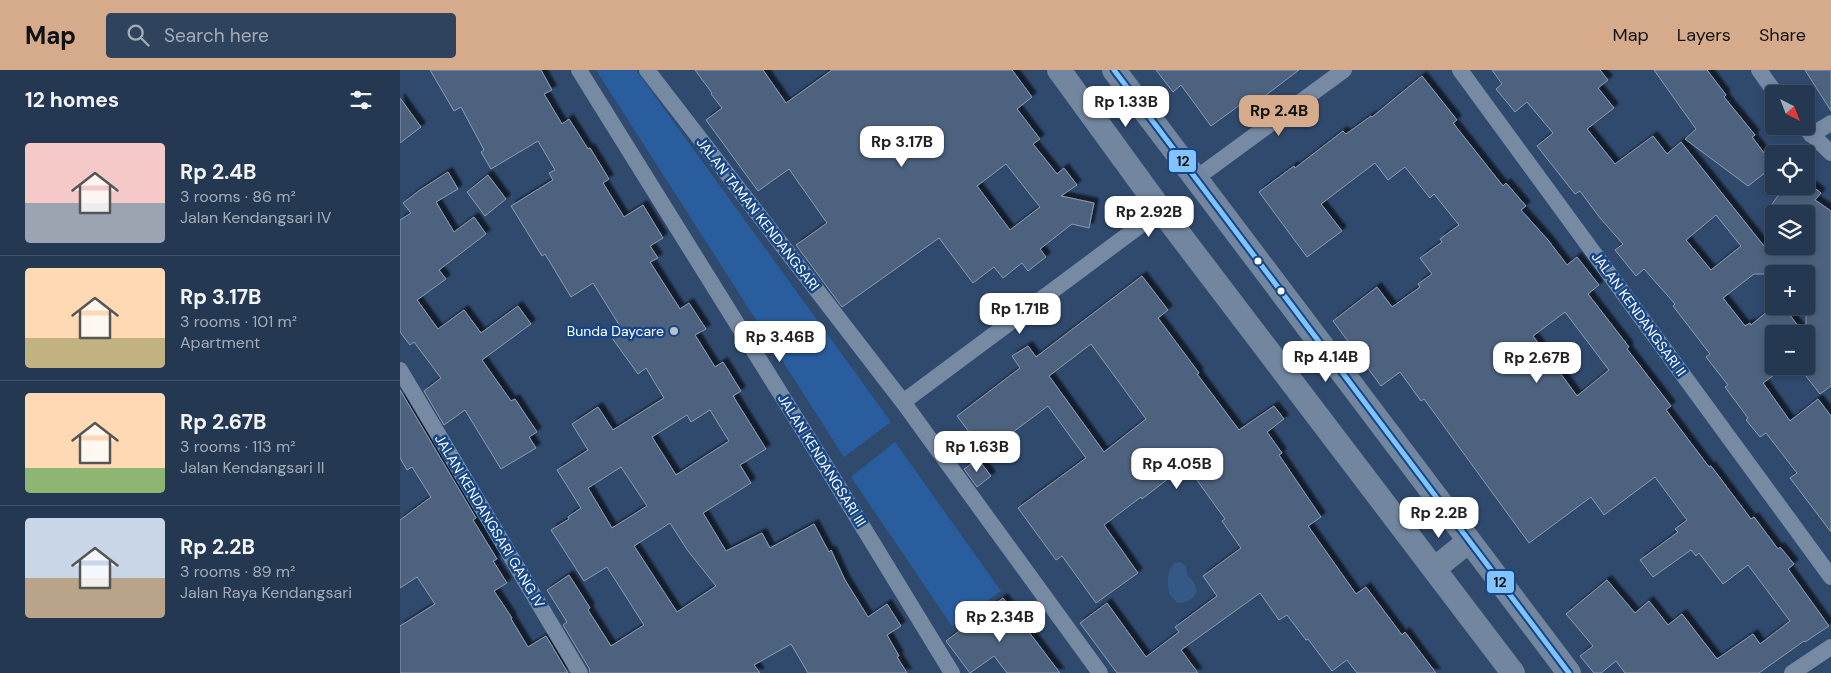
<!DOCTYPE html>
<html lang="en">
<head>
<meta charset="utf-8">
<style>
  :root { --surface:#243852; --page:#30435c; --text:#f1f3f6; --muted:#a3acb8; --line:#415269; --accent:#d6ab8b }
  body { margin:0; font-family:"DM Sans",sans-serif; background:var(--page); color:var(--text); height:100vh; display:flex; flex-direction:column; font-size:19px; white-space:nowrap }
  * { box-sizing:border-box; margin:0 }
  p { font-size:16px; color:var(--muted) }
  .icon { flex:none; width:28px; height:28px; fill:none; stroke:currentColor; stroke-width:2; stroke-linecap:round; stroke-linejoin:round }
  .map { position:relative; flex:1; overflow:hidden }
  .panel { display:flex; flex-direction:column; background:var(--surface); width:400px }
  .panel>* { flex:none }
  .needle { width:32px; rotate:138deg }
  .controls { position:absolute; left:1365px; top:15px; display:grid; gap:10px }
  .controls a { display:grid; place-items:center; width:50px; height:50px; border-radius:5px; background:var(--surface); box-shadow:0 2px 8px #0003,0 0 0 1px var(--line); font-size:25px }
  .price { position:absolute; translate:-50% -42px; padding:0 11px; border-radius:10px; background:#fff; color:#222; font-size:16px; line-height:32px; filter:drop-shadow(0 1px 2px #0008) }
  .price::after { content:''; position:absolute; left:50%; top:30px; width:15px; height:11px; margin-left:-8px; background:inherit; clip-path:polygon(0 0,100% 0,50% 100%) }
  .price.on { background:var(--accent); color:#111 }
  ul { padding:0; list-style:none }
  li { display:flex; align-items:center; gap:15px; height:125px; padding:0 25px }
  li+li { border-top:1px solid var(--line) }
  li span { display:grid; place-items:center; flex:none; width:140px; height:100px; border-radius:5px; color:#555 }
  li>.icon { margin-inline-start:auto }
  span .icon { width:60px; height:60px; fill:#fffc; stroke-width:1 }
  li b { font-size:21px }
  h2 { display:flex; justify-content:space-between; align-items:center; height:60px; padding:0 25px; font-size:21px }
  header { display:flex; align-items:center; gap:30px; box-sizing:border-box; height:70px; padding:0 25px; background:var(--accent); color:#111 }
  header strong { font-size:24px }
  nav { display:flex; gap:28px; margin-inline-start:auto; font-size:18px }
  .search { width:350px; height:45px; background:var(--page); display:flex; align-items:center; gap:12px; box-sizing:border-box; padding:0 18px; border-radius:5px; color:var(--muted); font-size:19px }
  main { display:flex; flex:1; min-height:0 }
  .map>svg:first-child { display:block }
  .green { fill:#2a5d9e }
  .water { fill:#355987 }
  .building { fill:#4d627e; stroke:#8b9bb1; fill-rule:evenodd; filter:url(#shadow) }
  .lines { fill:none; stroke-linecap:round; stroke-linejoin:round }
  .street { stroke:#778aa4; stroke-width:16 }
  .secondary { stroke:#72869f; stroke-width:24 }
  .bus-1-casing { stroke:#174687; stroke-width:9 }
  .bus-1 { stroke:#80c4ff; stroke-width:5 }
  .bus-dot { fill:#fff; stroke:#174687; stroke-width:2 }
  .poi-dot { fill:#b7c0cc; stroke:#174687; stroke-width:2 }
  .labels { text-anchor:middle; stroke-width:5; stroke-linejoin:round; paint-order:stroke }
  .street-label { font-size:14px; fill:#fff; stroke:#174687 }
  .poi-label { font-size:14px; fill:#fff; stroke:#174687; text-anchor:end }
  .line-badge { stroke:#174687; stroke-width:2 }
  .pale-badge-label { font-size:14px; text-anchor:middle; font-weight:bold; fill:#111 }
</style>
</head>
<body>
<header>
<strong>Map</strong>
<div class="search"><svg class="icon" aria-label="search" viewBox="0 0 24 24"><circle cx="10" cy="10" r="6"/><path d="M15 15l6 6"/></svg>Search here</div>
<nav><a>Map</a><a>Layers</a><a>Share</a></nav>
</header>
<main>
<section class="panel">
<h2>12 homes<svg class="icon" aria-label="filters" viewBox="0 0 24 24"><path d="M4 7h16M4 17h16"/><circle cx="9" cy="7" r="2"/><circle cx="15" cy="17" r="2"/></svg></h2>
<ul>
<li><span style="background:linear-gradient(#f6c9c9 60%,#9aa5b1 0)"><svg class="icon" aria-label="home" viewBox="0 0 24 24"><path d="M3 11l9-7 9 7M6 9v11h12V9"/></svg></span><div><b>Rp 2.4B</b><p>3 rooms · 86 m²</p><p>Jalan Kendangsari IV</p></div></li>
<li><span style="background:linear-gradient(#ffd9b3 70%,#c2b280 0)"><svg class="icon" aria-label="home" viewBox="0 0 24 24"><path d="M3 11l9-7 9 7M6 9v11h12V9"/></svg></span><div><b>Rp 3.17B</b><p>3 rooms · 101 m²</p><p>Apartment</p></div></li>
<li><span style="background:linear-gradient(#ffd9b3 75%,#8fb573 0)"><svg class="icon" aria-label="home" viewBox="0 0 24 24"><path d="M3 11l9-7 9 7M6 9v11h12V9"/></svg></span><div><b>Rp 2.67B</b><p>3 rooms · 113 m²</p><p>Jalan Kendangsari II</p></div></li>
<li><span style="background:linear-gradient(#c9d6e8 60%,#b9a48a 0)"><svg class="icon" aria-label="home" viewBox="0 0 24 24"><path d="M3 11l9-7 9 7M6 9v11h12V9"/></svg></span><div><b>Rp 2.2B</b><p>3 rooms · 89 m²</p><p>Jalan Raya Kendangsari</p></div></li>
</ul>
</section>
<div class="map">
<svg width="1431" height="603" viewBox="0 0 1431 603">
  <defs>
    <filter id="shadow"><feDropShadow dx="4.5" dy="-4.5" stdDeviation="1" flood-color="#0009"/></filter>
  </defs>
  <rect width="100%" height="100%" fill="#304a6e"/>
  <path class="green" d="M196,0H236L491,352L444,387Z
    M495,372L601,521L552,556L451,407Z"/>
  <path class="water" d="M780,492L785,495C786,498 787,503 788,506C790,509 793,510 794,513C802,525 788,533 778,533L769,524C768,512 766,502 774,493Z"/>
  <path class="building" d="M30,0H141L152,20L144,24L162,54L169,49L188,79L190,78L209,109L203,113L224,147L243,135L263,168L250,176L258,188L250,192L280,239L289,233L306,259L295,265L315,297L323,292L341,321L333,326L366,379L340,395L351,413L303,443L326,481L362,463L370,478L414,454L429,482L431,480L445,510L468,547L487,534L501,556L487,565L499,586L497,587L507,603H408L391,574L354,595L360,603H190L189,598L163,555L167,552L147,520L169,505L190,538L188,540L211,576L244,555L207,497L184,511L151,460L169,449L168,447L181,438L157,400L188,380L172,354L198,337L213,360L264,328L246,298L238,304L212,268L223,261L193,213L171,227L145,184L142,186L111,136L153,110L149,103L155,100L138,71L91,99L81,82L84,80L61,37L54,41ZM310,340L329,371L276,405L252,367L287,345L291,352ZM221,397L247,436L212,458L188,418ZM270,453L288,481L316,516L277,542L234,476Z
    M295,0H363L386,33L432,0H612L632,27L617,39L640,69L633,74L657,104L664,98L677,115L661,126L694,133L689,158L672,154L640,179L646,187L628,201L622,193L603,208L594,197L573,213L539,168L442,237L396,175L427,153L389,99L358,121L306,50L322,38L311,24L312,23ZM606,94L640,137L610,160L577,116Z
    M756,0H899L849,38L844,32L811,56L781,15L773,22Z
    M1092,0H1200L1208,10L1198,18L1214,38L1187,59L1215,94L1253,66L1267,84L1281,72L1364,176H1406V144H1385L1372,134L1385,116H1412L1421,123L1415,130L1431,141V316L1420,324L1406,306V204H1354L1323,228L1345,256L1350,253L1351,255L1374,236H1383L1404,264H1374V305L1363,313L1390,351L1418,329L1431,346V462L1390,408L1397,403L1366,363L1360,367L1346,350L1348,348L1325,317L1328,315L1306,287L1310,284L1273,236L1275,234L1244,199L1236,206L1215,180L1223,174L1200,148L1180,121L1175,124L1137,76L1153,63L1127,32L1115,42L1096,19L1102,14ZM1316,145L1341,176L1311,200L1286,170Z
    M1254,0H1307L1326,25L1324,27L1355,65L1352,67L1374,96L1348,116L1285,69L1296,59Z
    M1405,0H1431V41Z
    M1022,6L1057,50L1053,53L1103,116L1106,113L1126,136L1121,140L1148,170L1167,195L1177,187L1199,215L1188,224L1229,277L1227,279L1271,336L1266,340L1309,397L1311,396L1351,449L1354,447L1378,479L1380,477L1394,494L1388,499L1429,556L1405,572L1404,571L1359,603H1225L1216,591L1201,603H1194L1180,586L1193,576L1166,544L1207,510L1235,543L1249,531L1268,555L1282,544L1317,589L1353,564L1360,574L1390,551L1348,495L1323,514L1299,483L1296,486L1291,480L1253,507L1240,490L1278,462L1275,459L1287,450L1255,407L1204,445L1191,427L1129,473L1024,329L1021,331L1000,302L981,316L933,251L977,217L992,237L1020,217L1018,214L1032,204L1020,188L1042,172L1040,169L1059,155L1034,124L1030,128L1005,97L988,110L975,93L921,134L942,161L907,187L859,122L894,96L895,98L943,61L946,64L971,46L972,47ZM1165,242L1209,300L1177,326L1133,266Z
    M0,28L21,57L0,73Z
    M48,102L58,119L36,132L54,162L74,147L86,164L39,200L46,209L17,230L38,259L64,240L81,263L118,236L131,254L82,290L111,331L115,329L137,362L129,367L136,378L101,399L65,340L44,355L24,321L41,308L14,272L10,275L0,262V150L11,143L3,133L20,120Z
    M88,105L106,129L85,146L67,122Z
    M742,206L768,240L758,248L799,303L797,304L839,360L874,336L884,349L867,362L882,383L879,385L921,447L908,456L956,524L966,517L1002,565L1005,562L1036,603H957L947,590L932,601L908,569L906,570L887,545L879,550L860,523L781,580L798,603H717L680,553L707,533L746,587L779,562L775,557L817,526L803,506L841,478L822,451L825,449L786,395L742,429L741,427L704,455L738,503L696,533L662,486L656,490L618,438L686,388L648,336L585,383L557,346L620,298L612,286L628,276L636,287ZM691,274L746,349L704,382L649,306Z
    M0,320L76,448L73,450L97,489L93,491L107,513L94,521L112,548L111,549L128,577L146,566L168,603H0V556L35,534L17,507L0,518V450L31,427L12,397L7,400L0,388Z
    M578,389L591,406L577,417L564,399Z
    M603,528L660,603H607L594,586L570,603L546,571Z"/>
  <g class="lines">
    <path class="street" d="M179,0L433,408L552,603
      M247,0L503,332L700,603
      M1060,0L1431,507
      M1359,0L1376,24
      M1403,56L1431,83
      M1411,65L1431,53
      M795,109L944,0
      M0,300L180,603
      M503,332L761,140
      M1392,603L1431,577"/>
    <path class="secondary" d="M659,0L761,140L1113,603
      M714,0L1169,603
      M1034,499L1069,471"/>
    <g class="bus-1-casing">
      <path id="bus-1" d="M714,0L1169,603"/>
    </g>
    <use href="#bus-1" class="bus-1"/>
  </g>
  <g class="bus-dot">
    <circle cx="858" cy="191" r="4.5"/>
    <circle cx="881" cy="221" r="4.5"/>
  </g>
  <circle class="poi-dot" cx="274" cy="261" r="5"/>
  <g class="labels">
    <g class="street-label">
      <text transform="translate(358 144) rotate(52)" y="5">JALAN TAMAN KENDANGSARI</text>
      <text transform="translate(1239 244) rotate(54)" y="5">JALAN KENDANGSARI II</text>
      <text transform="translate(422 390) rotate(58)" y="5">JALAN KENDANGSARI III</text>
      <text transform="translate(90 451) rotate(59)" y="5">JALAN KENDANGSARI GANG IV</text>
    </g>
    <g class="poi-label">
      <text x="264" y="266">Bunda Daycare</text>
    </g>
  </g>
  <g class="line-badge">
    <rect x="768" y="79" width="29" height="24" rx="5" fill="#80c4ff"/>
    <rect x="1086" y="500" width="29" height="24" rx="5" fill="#80c4ff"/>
  </g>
  <g class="pale-badge-label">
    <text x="783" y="96">12</text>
    <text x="1100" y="517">12</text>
  </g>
</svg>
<div class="controls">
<a><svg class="needle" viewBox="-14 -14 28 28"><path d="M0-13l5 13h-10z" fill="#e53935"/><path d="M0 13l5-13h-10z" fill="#a3acb8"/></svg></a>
<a><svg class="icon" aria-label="locate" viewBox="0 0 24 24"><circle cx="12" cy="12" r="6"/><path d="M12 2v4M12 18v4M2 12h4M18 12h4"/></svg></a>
<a><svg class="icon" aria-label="layers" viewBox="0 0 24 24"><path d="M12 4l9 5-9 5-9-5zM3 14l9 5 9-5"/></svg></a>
<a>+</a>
<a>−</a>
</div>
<b class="price" style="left:726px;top:58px">Rp 1.33B</b>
<b class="price on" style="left:879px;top:67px">Rp 2.4B</b>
<b class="price" style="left:502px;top:98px">Rp 3.17B</b>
<b class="price" style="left:749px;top:168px">Rp 2.92B</b>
<b class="price" style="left:620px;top:265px">Rp 1.71B</b>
<b class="price" style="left:380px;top:293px">Rp 3.46B</b>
<b class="price" style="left:926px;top:313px">Rp 4.14B</b>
<b class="price" style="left:1137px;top:314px">Rp 2.67B</b>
<b class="price" style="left:577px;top:403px">Rp 1.63B</b>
<b class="price" style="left:777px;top:420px">Rp 4.05B</b>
<b class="price" style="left:1039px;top:469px">Rp 2.2B</b>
<b class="price" style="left:600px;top:573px">Rp 2.34B</b>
</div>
</main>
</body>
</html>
